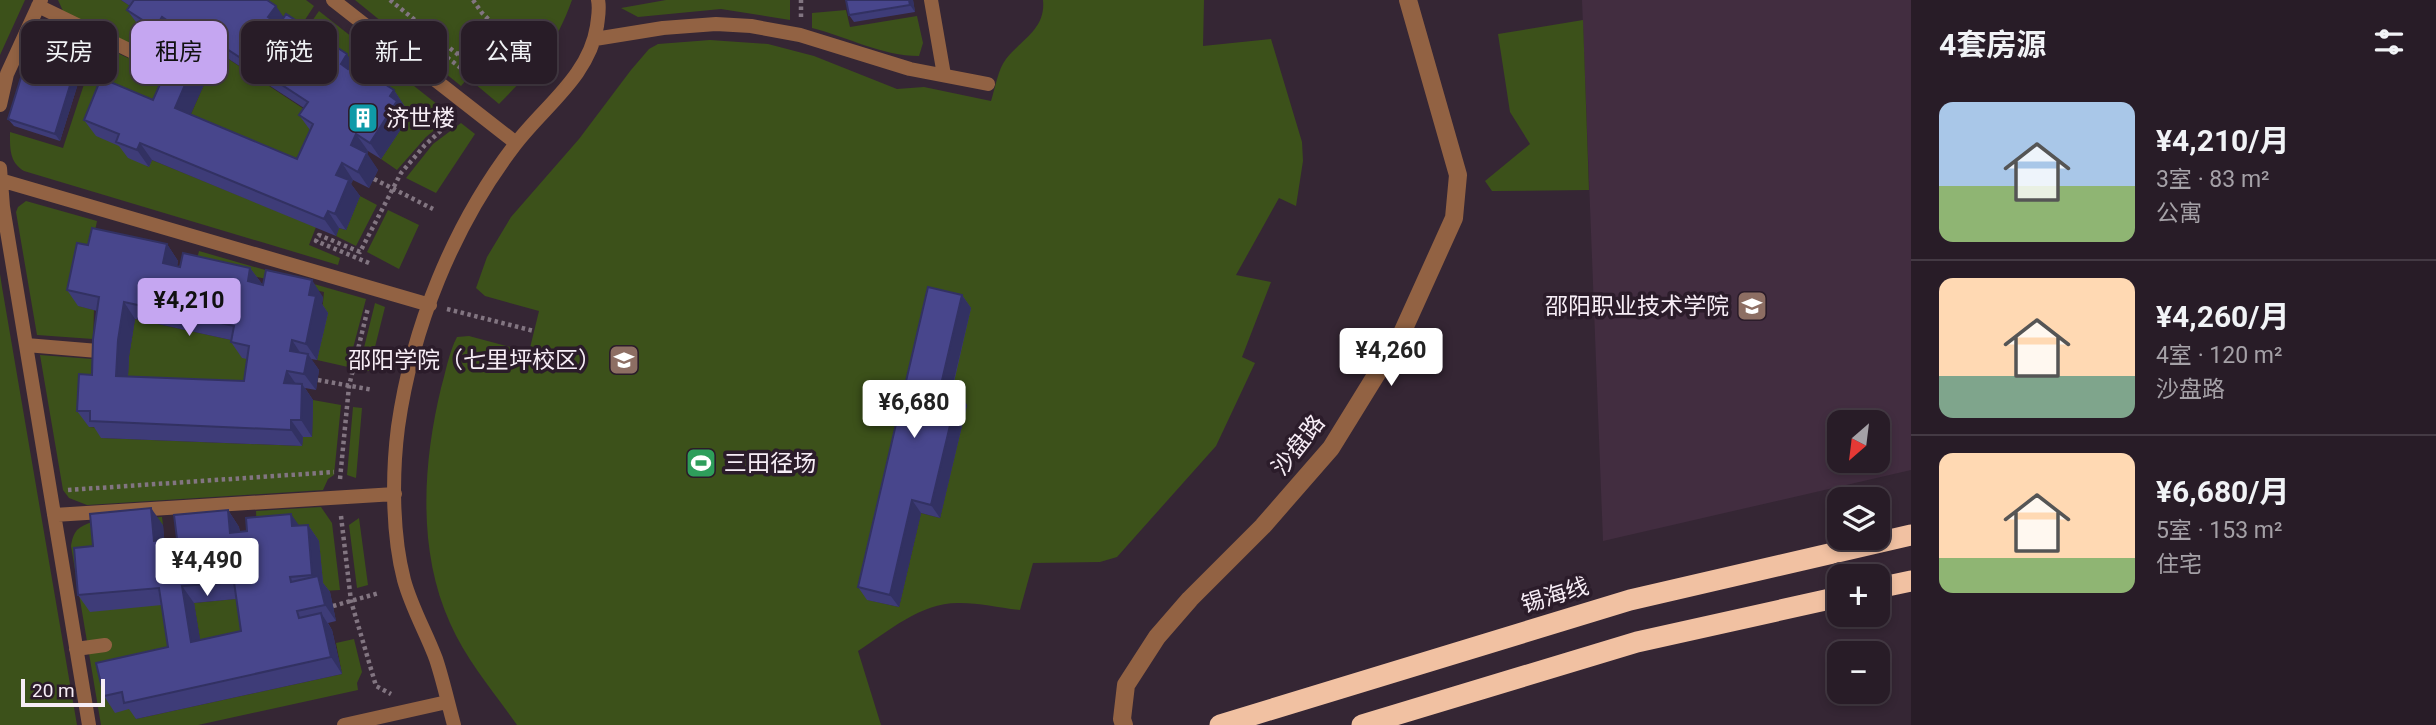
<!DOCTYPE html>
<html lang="zh">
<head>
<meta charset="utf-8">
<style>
  :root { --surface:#281c27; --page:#30252f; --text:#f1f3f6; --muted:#a5a1a7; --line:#443a44; --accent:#c5a6f1 }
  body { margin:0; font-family:Roboto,"Noto Sans SC",sans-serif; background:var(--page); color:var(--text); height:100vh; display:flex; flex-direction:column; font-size:26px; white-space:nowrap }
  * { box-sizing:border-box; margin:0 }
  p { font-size:23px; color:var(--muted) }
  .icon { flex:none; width:38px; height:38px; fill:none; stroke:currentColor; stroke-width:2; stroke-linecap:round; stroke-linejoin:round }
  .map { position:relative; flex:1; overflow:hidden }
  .side { display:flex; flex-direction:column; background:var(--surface); width:525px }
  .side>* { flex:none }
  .banner { position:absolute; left:21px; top:21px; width:665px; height:63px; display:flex; gap:14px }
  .needle { width:46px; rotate:208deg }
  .buttons { position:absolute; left:1827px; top:410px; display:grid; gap:14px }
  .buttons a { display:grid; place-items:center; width:63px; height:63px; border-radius:14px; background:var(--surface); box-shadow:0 4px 10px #0003,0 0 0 2px var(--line); font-size:35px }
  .scale { position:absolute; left:21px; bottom:18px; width:84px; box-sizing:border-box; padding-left:7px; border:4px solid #f7edf6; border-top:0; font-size:19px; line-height:24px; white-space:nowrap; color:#f7edf6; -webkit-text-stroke:5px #2b1c2a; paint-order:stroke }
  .price { position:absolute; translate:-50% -60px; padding:0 16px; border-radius:7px; background:#fff; color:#222; font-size:23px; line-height:46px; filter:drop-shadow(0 2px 4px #0008) }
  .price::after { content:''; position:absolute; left:50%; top:42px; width:21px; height:16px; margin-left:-10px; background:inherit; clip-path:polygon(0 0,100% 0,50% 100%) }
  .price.on { background:var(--accent); color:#111 }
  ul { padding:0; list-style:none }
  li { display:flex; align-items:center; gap:21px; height:175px; padding:0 28px }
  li+li { border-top:2px solid var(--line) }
  li span { display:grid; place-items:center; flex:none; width:196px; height:140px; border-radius:14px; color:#555 }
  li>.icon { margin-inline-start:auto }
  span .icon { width:84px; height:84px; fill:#fffc; stroke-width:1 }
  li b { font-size:30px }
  h2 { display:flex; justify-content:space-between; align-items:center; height:84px; padding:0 28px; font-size:30px }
  .tag { padding:0 24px; border-radius:14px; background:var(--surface); box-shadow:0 4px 10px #0003,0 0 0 2px var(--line); font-size:24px; line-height:63px }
  .tag.on { background:var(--accent); color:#111 }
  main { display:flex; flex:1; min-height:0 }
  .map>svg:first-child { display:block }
  .built { fill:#422d40; fill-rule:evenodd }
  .green { fill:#3c511a; fill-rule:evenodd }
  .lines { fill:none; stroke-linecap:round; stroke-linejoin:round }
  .path { stroke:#827581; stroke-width:4.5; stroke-dasharray:3.5 3.5; stroke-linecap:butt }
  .lane { stroke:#926243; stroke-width:14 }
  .street { stroke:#926243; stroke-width:18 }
  .highway { stroke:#f1c1a2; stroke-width:21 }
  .wall { fill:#3e3c78; fill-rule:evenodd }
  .shaded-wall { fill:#323162 }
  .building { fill:#48468c; stroke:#323162; stroke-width:2; fill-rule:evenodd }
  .labels { text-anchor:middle; stroke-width:7; stroke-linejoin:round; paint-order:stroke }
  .poi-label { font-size:23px; fill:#f7edf6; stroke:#2b1c2a; text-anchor:start }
  .street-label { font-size:23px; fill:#f7edf6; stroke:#2b1c2a }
</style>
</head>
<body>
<main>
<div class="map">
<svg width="1911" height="725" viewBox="0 0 1911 725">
  <rect width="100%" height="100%" fill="#352634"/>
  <path class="built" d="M1582,0H1911V470L1603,541ZM1839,422H1878V460H1839Z"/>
  <path class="green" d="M0,0H25L0,55Z
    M58,0H121L198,50L131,151L148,167L152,160L316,227L309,245L340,258L338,265L24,171C9,162 10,148 10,132L63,148L89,69L33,52C39,39 41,25 57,25L128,58L131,51L63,11Z
    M254,0H306L314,6L291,41Z
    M355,0H572C554,50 535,67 499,104L468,78L461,86Z
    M666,0H790V20L721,9L638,17L621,8Z
    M1043,0H1204L1203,46L1271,39L1302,142L1303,161L1296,206L1279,198L1236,275L1271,282L1242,357L1255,363L1216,446L1117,557L1100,562L1033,563L1020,610C1000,608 980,603 960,603C921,602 889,631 858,651L881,725H517C494,692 466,660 450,623C417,550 423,463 441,388C446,371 449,352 457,337L469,336L529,352L539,311L485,296L476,288L487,257L511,217L579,139L631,70L649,49L658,44L710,40L768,44L814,56L897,89L924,87L991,101C995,89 998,69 1006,59C1022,39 1046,29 1043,0ZM966,406L940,518L921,513L899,607L868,600Z
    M846,10L850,27L917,16L923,43L919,56C882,56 848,37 812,28V13Z
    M319,11L447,112L443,123L426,137L397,170L381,159L408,118L303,34Z
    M1583,20L1589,190L1492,191L1485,181L1530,144L1510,112L1498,34Z
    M221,54L319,119L309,175L186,125L206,80Z
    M461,123L475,134L436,193L406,178L433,144Z
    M360,196L377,205L356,246L336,236L339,228L346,230Z
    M26,201L97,221L79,306L94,310L93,339L37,335L16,212L18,207Z
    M388,210L419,225L399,269L367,252Z
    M199,251L366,299L348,367L317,360L324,292L196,263Z
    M0,274L2,287L77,725H0Z
    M375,303L385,307L369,371L359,368Z
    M135,319L245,343L261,362L256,398L127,393L129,356Z
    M40,355L92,359L89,427L102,428V438L302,446L303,437L312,436L313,400L341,405L334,475L328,479L323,490L87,505L69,498L63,490Z
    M353,407L362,408L356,478L347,475Z
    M321,507L332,523L340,590L324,591L257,534L256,511Z
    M162,517L163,525L101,530L171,604L180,663L133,709L136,719L342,674L336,643L354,639L362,672L357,683L358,690L198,725H101L71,546C72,540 73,535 77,530C92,515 141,518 162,517Z
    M359,518L368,585L357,588L349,525Z
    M245,598L249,632L203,658L194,603Z"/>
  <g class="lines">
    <path class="path" d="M390,0L471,65L466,72L444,55L440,60
      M473,0L482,13L548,77
      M801,17V0
      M458,55L489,20
      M374,179L433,209
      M369,263L316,241L319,235L360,252L401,173L425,145L455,118
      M447,309L534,331
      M318,380L373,390
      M340,479L349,386L368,308
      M68,490L334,472
      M341,516L351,601L376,686L391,694
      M333,606L379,593"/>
    <path class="lane" d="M333,0L516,143
      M931,0L944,75
      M38,6L162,66
      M595,39L663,28L716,24L751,26L800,35L910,69L988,84
      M0,105L7,74L41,0
      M0,168L3,207L89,725
      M0,180L430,305
      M26,345L98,351
      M54,515L395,494
      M76,649L105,645
      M344,725L447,702
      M454,725C448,703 443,680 436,659C426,632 412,609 404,580C392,534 392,474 398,427C412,328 453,226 514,146C543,107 589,77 597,26C598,17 600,9 598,0"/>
    <path class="street" d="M1124,725L1122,719L1126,685L1157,637L1190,599L1263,526L1331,448L1402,333L1454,218L1458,175L1408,0"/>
    <path class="highway" d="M1878,588L1911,581
      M1220,725L1630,600L1911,535
      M1362,725L1637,642L1839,597"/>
  </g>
  <path class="wall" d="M121,0H267L284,18L394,90L405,107L403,110L409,117L381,159L368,151L366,153L378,170L369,188L353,180L351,184L360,196L346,230L339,228L336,236L152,160L149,167L128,158L119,146L96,136L84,120L153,100L183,40L174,34L167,44L139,26L127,10L130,6ZM221,54L304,108L299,115L310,130L297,159L190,115L206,80Z
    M913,0L915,12L854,22L849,15Z
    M81,74L60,141L14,126L8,119Z
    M167,244L178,261L177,266L250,268L262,284L323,297L322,304L328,313L317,360L311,359L319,370L316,390L305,388L313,400L312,437H303L302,446L101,438L94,427H89L77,411L92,375L97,311L78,306L67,290L88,245ZM135,319L231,340V342L242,358L247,359L244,381L128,377L129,356Z
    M962,295L971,308L952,391L967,405L940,518L921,513L899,607L867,600L858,587Z
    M228,510L239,527L240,532L308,525L319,541L323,583L330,592L336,621L328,623L332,630L342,674L136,719L129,709L115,713L104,696L168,647L162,605L90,612L78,595L93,546L163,525L164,540L177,539ZM236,599L241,631L200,640L194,603Z"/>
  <path class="shaded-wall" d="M909,0H913L915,12L910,5Z
    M276,6L287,22L279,34L268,17Z
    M162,17L174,34L167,44L155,28Z
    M210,38L221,54L206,80L186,125L175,108L194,64Z
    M347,54L358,71L352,80L341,64Z
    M76,66L81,74L60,141L55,134Z
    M394,90L405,107L403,110L409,117L381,159L370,143L390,96Z
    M356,134L368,151L362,162L351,145Z
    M140,143L152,160L149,167L137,150Z
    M367,153L378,170L369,188L358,172Z
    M342,163L353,180L351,184L360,196L346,230L335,214L336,175Z
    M328,211L339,228L336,236L324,219Z
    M167,244L178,261L175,279L163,263Z
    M250,268L262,284L259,298L248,281Z
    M312,280L323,297L322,304L328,313L317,360L306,344L309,295Z
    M962,295L971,308L949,401L940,389Z
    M124,302L135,319L129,356L127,393L116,376L118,340Z
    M292,340L303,357L290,351Z
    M308,354L319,370L316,390L304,374Z
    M287,371L298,387L284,383Z
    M302,384L313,400L312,437L301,420Z
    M958,392L967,405L940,518L931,505Z
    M291,420L303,437L302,446L291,430Z
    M912,500L921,513L899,607L890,595Z
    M151,508L163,525L166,557L154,541Z
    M228,510L239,527L241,549L230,533Z
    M291,514L303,531L292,526Z
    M308,525L319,541L323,583L330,592L336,621L325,605L321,587L312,575Z
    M182,586L194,603L203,658L191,642Z
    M321,613L332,630L342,674L331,657Z"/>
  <path class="building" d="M134,0H267L276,6L268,17L279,25L286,14L347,54L341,64L348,69L352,63L394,90L390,96L397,101L370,143L356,134L351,145L367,153L358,172L342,163L336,175L349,180L335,214L328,211L324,219L140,143L137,150L116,142L119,134L84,120L101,78L153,100L174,53L187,34L162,17L155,28L127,10ZM210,38L308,102L299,115L313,124L297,159L175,108L194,64Z
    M846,0H909L910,5L849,15Z
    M29,52L76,66L55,134L8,119Z
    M92,228L167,244L163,263L180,267L183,253L250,268L248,281L263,285L266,270L312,280L309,295L316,296L306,344L292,340L290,351L308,354L304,374L287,371L284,383L302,384L301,420H291V430L90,421V411H77L79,374L92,375L93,339L99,297L67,290L77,243L88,245ZM124,302L234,326L231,342L249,346L244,381L116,376L118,340Z
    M928,287L962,295L940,389L958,392L931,505L912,500L890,595L858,587Z
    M151,508L154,541L177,539L174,515L228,510L230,533L247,531L246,518L291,514L292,526L308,525L312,575L290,577L291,582L318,576L325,605L297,611L299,618L321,613L331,657L124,703L122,692L104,696L96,663L168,647L159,588L78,595L74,548L93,546L90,514ZM234,582L241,631L191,642L182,586Z"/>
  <defs>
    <g id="building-square" transform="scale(1.575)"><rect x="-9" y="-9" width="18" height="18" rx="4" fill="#0f9aa8" stroke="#2b1c2a"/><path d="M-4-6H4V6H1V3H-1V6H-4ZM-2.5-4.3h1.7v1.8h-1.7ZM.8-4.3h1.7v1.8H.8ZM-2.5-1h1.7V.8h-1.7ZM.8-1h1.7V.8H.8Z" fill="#fff"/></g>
    <g id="university-square" transform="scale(1.575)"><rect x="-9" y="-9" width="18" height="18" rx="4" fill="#8d6e63" stroke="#2b1c2a"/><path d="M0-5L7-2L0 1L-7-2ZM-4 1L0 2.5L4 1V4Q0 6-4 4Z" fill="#fff"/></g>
    <g id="stadium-square" transform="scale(1.575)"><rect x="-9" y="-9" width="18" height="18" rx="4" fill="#2e9e5b" stroke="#2b1c2a"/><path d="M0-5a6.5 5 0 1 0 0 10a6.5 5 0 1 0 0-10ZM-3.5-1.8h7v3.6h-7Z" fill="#fff"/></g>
  </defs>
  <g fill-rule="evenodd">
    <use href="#building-square" x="363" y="118"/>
    <use href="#university-square" x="1752" y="306"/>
    <use href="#university-square" x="624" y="360"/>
    <use href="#stadium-square" x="701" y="463"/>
  </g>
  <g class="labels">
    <g class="poi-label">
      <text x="386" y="126">济世楼</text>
      <text x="1729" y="314" text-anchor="end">邵阳职业技术学院</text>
      <text x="601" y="368" text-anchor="end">邵阳学院（七里坪校区）</text>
      <text x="724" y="471">三田径场</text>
    </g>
    <g class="street-label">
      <text transform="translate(1298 445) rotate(-52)" y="8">沙盘路</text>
      <text transform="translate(1555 595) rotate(-17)" y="8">锡海线</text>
    </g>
  </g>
</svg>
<div class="buttons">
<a><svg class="needle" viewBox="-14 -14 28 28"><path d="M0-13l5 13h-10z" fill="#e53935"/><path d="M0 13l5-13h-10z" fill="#a5a1a7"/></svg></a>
<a><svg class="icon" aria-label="layers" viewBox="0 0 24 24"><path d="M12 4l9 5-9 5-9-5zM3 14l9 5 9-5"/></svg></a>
<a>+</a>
<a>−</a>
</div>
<div class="scale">20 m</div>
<b class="price on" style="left:189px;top:338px">¥4,210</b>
<b class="price" style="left:1391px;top:388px">¥4,260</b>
<b class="price" style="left:914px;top:440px">¥6,680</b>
<b class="price" style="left:207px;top:598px">¥4,490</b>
<div class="banner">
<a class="tag">买房</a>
<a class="tag on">租房</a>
<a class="tag">筛选</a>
<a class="tag">新上</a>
<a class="tag">公寓</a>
</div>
</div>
<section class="side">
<h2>4套房源<svg class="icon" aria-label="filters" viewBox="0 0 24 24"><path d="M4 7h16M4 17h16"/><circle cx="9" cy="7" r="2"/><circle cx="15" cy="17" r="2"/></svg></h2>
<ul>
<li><span style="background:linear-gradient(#a9c7e8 60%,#8fb573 0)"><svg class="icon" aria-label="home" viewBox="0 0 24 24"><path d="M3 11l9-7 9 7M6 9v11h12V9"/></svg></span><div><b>¥4,210/月</b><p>3室 · 83 m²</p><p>公寓</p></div></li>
<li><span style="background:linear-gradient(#ffd9b3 70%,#7fa58c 0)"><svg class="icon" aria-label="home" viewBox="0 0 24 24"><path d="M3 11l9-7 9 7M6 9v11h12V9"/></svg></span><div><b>¥4,260/月</b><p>4室 · 120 m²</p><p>沙盘路</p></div></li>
<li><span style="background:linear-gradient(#ffd9b3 75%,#8fb573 0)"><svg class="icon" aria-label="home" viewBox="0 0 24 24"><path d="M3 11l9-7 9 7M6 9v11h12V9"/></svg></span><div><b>¥6,680/月</b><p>5室 · 153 m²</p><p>住宅</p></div></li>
</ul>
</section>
</main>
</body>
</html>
